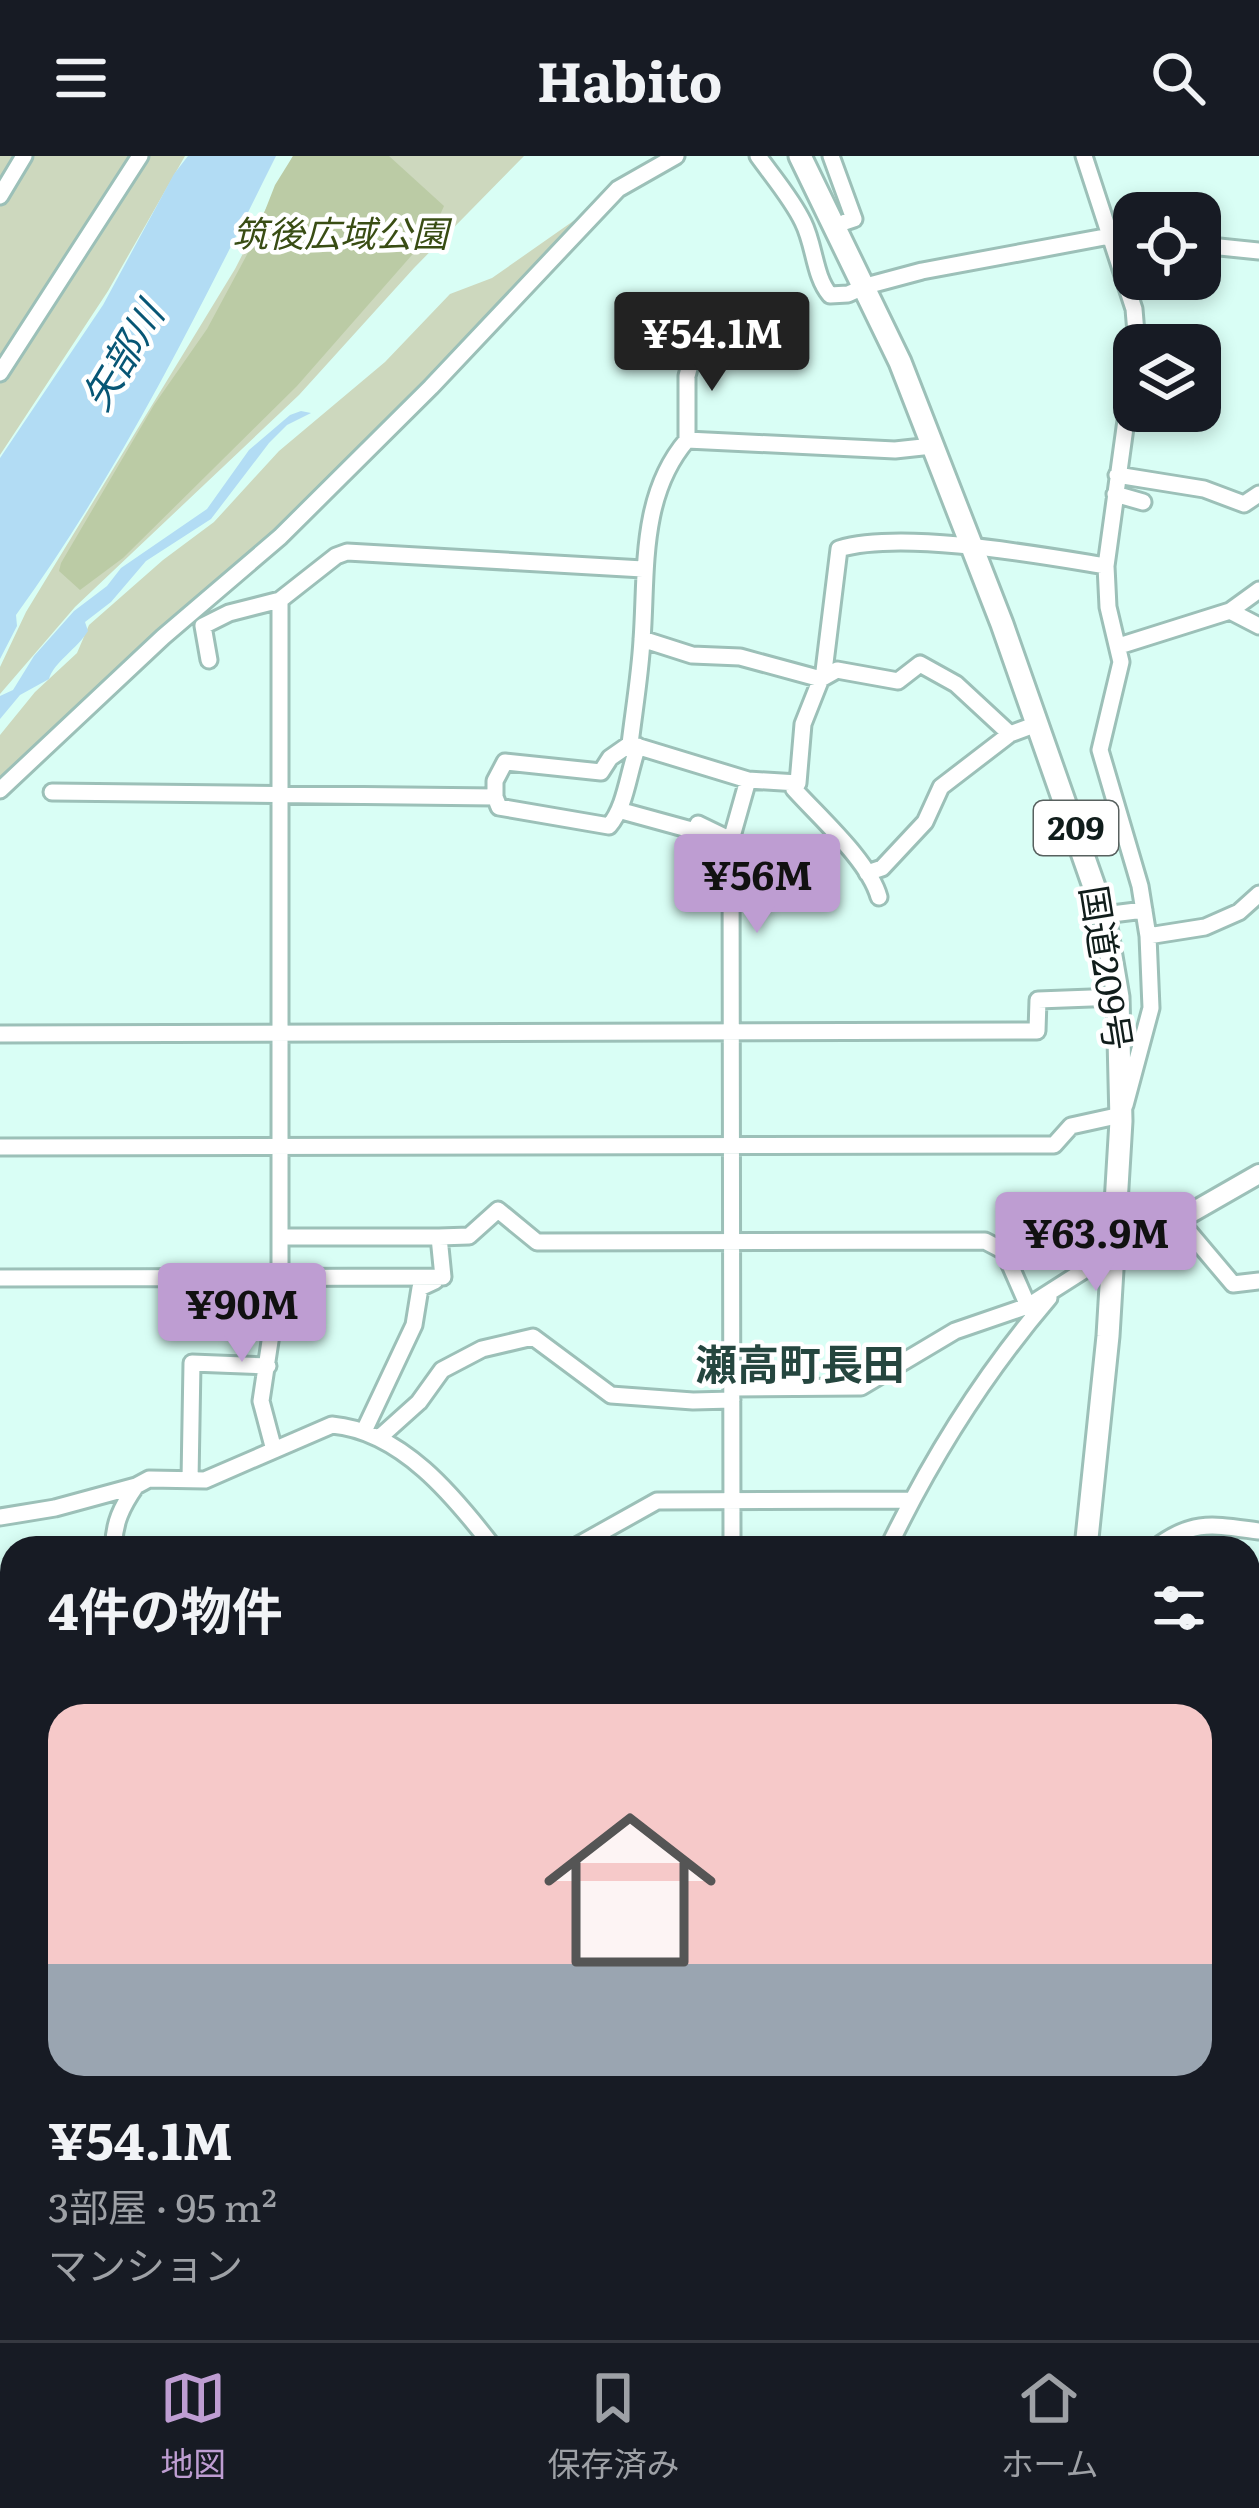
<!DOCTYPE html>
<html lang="ja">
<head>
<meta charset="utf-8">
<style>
  :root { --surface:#171b24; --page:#20242c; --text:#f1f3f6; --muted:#9ea1a6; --line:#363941; --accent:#be9dd2 }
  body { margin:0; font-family:Literata,"Noto Sans JP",serif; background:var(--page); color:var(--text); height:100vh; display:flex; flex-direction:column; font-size:45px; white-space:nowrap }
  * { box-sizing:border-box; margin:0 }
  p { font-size:39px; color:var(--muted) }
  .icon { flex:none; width:66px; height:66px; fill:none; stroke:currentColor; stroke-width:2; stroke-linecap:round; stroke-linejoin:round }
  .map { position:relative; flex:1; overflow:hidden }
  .side { position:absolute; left:0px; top:1380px; width:1260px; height:804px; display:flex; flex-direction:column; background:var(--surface); border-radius:36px 36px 0 0; box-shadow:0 6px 18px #0003 }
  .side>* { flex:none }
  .buttons { position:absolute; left:1113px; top:36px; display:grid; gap:24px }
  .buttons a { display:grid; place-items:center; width:108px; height:108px; border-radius:24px; background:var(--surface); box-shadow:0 6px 18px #0003; font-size:60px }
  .price { position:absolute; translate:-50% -102px; padding:0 27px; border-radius:12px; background:var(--accent); color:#111; font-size:39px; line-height:78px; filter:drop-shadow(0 3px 6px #0008) }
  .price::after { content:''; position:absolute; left:50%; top:72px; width:36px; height:27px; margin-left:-18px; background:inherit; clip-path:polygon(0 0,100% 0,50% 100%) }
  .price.selected { background:#222; color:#fff }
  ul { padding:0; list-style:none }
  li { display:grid; align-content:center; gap:24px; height:636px; padding:0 48px }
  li+li { border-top:3px solid var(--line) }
  li span { display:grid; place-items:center; height:372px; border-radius:36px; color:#555 }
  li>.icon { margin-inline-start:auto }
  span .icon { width:216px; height:216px; fill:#fffc; stroke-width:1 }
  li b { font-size:51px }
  h2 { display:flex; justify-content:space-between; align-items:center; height:144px; padding:0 48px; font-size:51px }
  header { display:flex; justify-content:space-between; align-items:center; height:156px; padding:0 48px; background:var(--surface); font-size:54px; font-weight:700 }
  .tab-bar { display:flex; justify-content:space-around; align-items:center; height:168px; border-top:3px solid var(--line); background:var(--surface); font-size:33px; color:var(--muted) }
  .tab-bar a { display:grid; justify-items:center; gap:6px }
  .tab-bar .selected { color:var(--accent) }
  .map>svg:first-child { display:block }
  .green { fill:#cdd8be }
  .forest { fill:#bbcba5 }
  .water { fill:#b2dcf4 }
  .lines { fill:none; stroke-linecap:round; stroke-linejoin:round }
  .minor-casing { stroke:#9cc0b8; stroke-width:21 }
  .major-casing { stroke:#9cc0b8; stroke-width:24 }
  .highway-casing { stroke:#9cc0b8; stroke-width:27 }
  .minor { stroke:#fff; stroke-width:15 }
  .major { stroke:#fff; stroke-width:18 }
  .highway { stroke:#fff; stroke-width:21 }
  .labels { text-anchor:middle; stroke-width:9; stroke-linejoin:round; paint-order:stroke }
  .shield { fill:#fff; stroke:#58615f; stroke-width:3 }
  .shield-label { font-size:33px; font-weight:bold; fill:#101d1b }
  .park-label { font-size:36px; font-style:italic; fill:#394d14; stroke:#fff }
  .street-label { font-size:36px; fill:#101d1b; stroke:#fff }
  .water-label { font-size:39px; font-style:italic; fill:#075675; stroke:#fff }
  .quarter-label { font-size:42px; font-weight:bold; fill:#25463f; stroke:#fff }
</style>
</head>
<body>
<header><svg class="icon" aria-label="menu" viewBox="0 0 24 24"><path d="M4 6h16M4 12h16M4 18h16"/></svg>Habito<svg class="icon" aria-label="search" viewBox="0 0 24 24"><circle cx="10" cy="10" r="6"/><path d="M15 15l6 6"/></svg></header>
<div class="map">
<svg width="1259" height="2184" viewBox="0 0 1259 2184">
  <rect width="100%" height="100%" fill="#d9fef5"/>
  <path class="green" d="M0,0H185L108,135L0,299Z
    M293,0H524L414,112L299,239L75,451L0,538V511L26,456L235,113Z
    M599,47L424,236L0,632V579L35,536L77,497L89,469L163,404L214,366L279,295L385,206L450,138L492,122Z"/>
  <path class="forest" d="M293,0H389L444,50L433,75L297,230L123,402L80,434L59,415L61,407L154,249L207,173L250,93L275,29Z"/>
  <path class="water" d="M188,0H276C198,157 119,317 16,459L17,470L0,503V302L103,149L174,18Z
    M301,255L311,257L287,269L269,287L211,363L146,405L111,446L85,466L88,475C77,493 54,506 49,523L20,539L0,563V540L13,534L34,500L74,455L107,430L121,412L207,353L249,294L290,259Z"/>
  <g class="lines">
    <g class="minor-casing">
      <path id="minor" d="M758,0C773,21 792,43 803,66C815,90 814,120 830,139L848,138L866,130L922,115L1110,80L1134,82
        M831,0L854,63L845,66
        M1084,0L1134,153L1137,189
        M0,40L24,0
        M1200,89L1259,95
        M0,217L140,0
        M687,284V220L696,186
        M1117,319L1204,333L1244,348L1259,338
        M1115,338L1143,346
        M1230,455L1259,470
        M642,483L692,499L740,501L821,523L837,514L898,525L920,508L956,528L1010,578L1037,568
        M1119,490L1230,455L1259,434
        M209,504L203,470L229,457L280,444
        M633,589L748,624L798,627
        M0,634L163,481L280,381L431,231L618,33L676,0
        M52,636L495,641L499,651L609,670C626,650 628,617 638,590
        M495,641V625L505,606L601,616L610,602L630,588C634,554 640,519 642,484C647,416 639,340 687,284L895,294L932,290
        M622,655L695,675L698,668L731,684
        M867,717L882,712L925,666L941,631L1010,578
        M879,741C869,705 820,662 794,633L798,627L803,568L824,515L839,393C902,374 1038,399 1106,410
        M1104,759L1144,754
        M1148,780L1205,771L1239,756L1259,738
        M0,878L1037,875L1038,844L1118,841
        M1125,949L1151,852L1148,780L1140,730L1100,594L1121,506L1108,451L1106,410L1134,206
        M0,991L1054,989L1071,970L1121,959
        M1179,1064L1233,1128L1259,1125
        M280,1081H439
        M0,1122L443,1121L439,1081L469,1080L498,1054L537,1086L985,1085L1004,1095L1028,1150
        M732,1232L861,1231L955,1175L1028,1150L1083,1115L1114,1101
        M364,1275L414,1169L420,1132L435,1125
        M380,1281L419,1246L442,1214L482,1193L533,1181L611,1239L693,1245L732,1244
        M274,1294L261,1245L280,1119V444L336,400L347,396L643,413
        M190,1324L192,1207L268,1210
        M0,1361L55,1352L136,1330L149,1323L205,1324L332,1269C401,1275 454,1340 494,1392
        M114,1392C113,1368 122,1350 136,1330
        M573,1392L657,1345L911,1344
        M732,1392L731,684L748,624
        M888,1392C931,1303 984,1218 1049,1142
        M1155,1392C1193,1363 1213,1369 1259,1375
        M0,1480L12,1483
        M1259,1501L1253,1520L1259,1576
        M1248,1590L1259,1589
        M2,1669L3,1568
        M1248,1763L1259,1756
        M0,1802L12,1803
        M0,1897H12
        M1248,1987L1259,1986
        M0,2057L12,2049
        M8,2117L12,2114
        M0,2163L12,2150
        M565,2172L589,2184
        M535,2184L541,2172
        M885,2184L886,2172"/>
    </g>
    <g class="major-casing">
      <path id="major" d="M1114,1101L1259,1018
        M757,2172L765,2184"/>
    </g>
    <g class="highway-casing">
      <path id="highway" d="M800,0L900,206L1002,468L1104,759L1118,841L1121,965L1108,1180L1086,1392
        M473,2184L490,2172"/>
    </g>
    <use href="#minor" class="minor"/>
    <use href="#major" class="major"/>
    <use href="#highway" class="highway"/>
  </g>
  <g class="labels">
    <rect class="shield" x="1034" y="645" width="84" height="54" rx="9"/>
    <g class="shield-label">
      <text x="1076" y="684">209</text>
    </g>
    <g class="park-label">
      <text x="340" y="91">筑後広域公園</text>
    </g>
    <g class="street-label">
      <text transform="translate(1106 812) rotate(81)" y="13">国道209号</text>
    </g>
    <g class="water-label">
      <text transform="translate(123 200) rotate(-59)" y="14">矢部川</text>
    </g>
    <g class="quarter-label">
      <text x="800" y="1224">瀬高町長田</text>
    </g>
  </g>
</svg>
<div class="buttons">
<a><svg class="icon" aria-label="locate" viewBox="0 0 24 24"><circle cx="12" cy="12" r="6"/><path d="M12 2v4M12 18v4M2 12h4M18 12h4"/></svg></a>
<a><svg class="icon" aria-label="layers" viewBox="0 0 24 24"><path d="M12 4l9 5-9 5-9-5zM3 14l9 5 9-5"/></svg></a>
</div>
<b class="price selected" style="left:712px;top:238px">¥54.1M</b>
<b class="price" style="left:757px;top:780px">¥56M</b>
<b class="price" style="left:1096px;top:1138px">¥63.9M</b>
<b class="price" style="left:242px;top:1209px">¥90M</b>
<section class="side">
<h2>4件の物件<svg class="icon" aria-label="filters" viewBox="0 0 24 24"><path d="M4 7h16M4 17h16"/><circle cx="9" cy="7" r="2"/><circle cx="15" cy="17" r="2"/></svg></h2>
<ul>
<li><span style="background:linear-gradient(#f6c9c9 70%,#9aa5b1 0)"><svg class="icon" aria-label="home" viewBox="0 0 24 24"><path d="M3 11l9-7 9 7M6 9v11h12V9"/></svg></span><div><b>¥54.1M</b><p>3部屋 · 95 m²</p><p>マンション</p></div></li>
</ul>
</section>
</div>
<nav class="tab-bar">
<a class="selected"><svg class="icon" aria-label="map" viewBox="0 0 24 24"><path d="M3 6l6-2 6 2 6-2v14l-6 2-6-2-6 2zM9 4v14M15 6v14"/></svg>地図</a>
<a><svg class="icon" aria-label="saved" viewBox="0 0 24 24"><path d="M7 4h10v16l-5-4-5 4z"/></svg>保存済み</a>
<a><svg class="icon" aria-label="home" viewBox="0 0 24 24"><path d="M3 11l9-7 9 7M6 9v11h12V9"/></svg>ホーム</a>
</nav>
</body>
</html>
